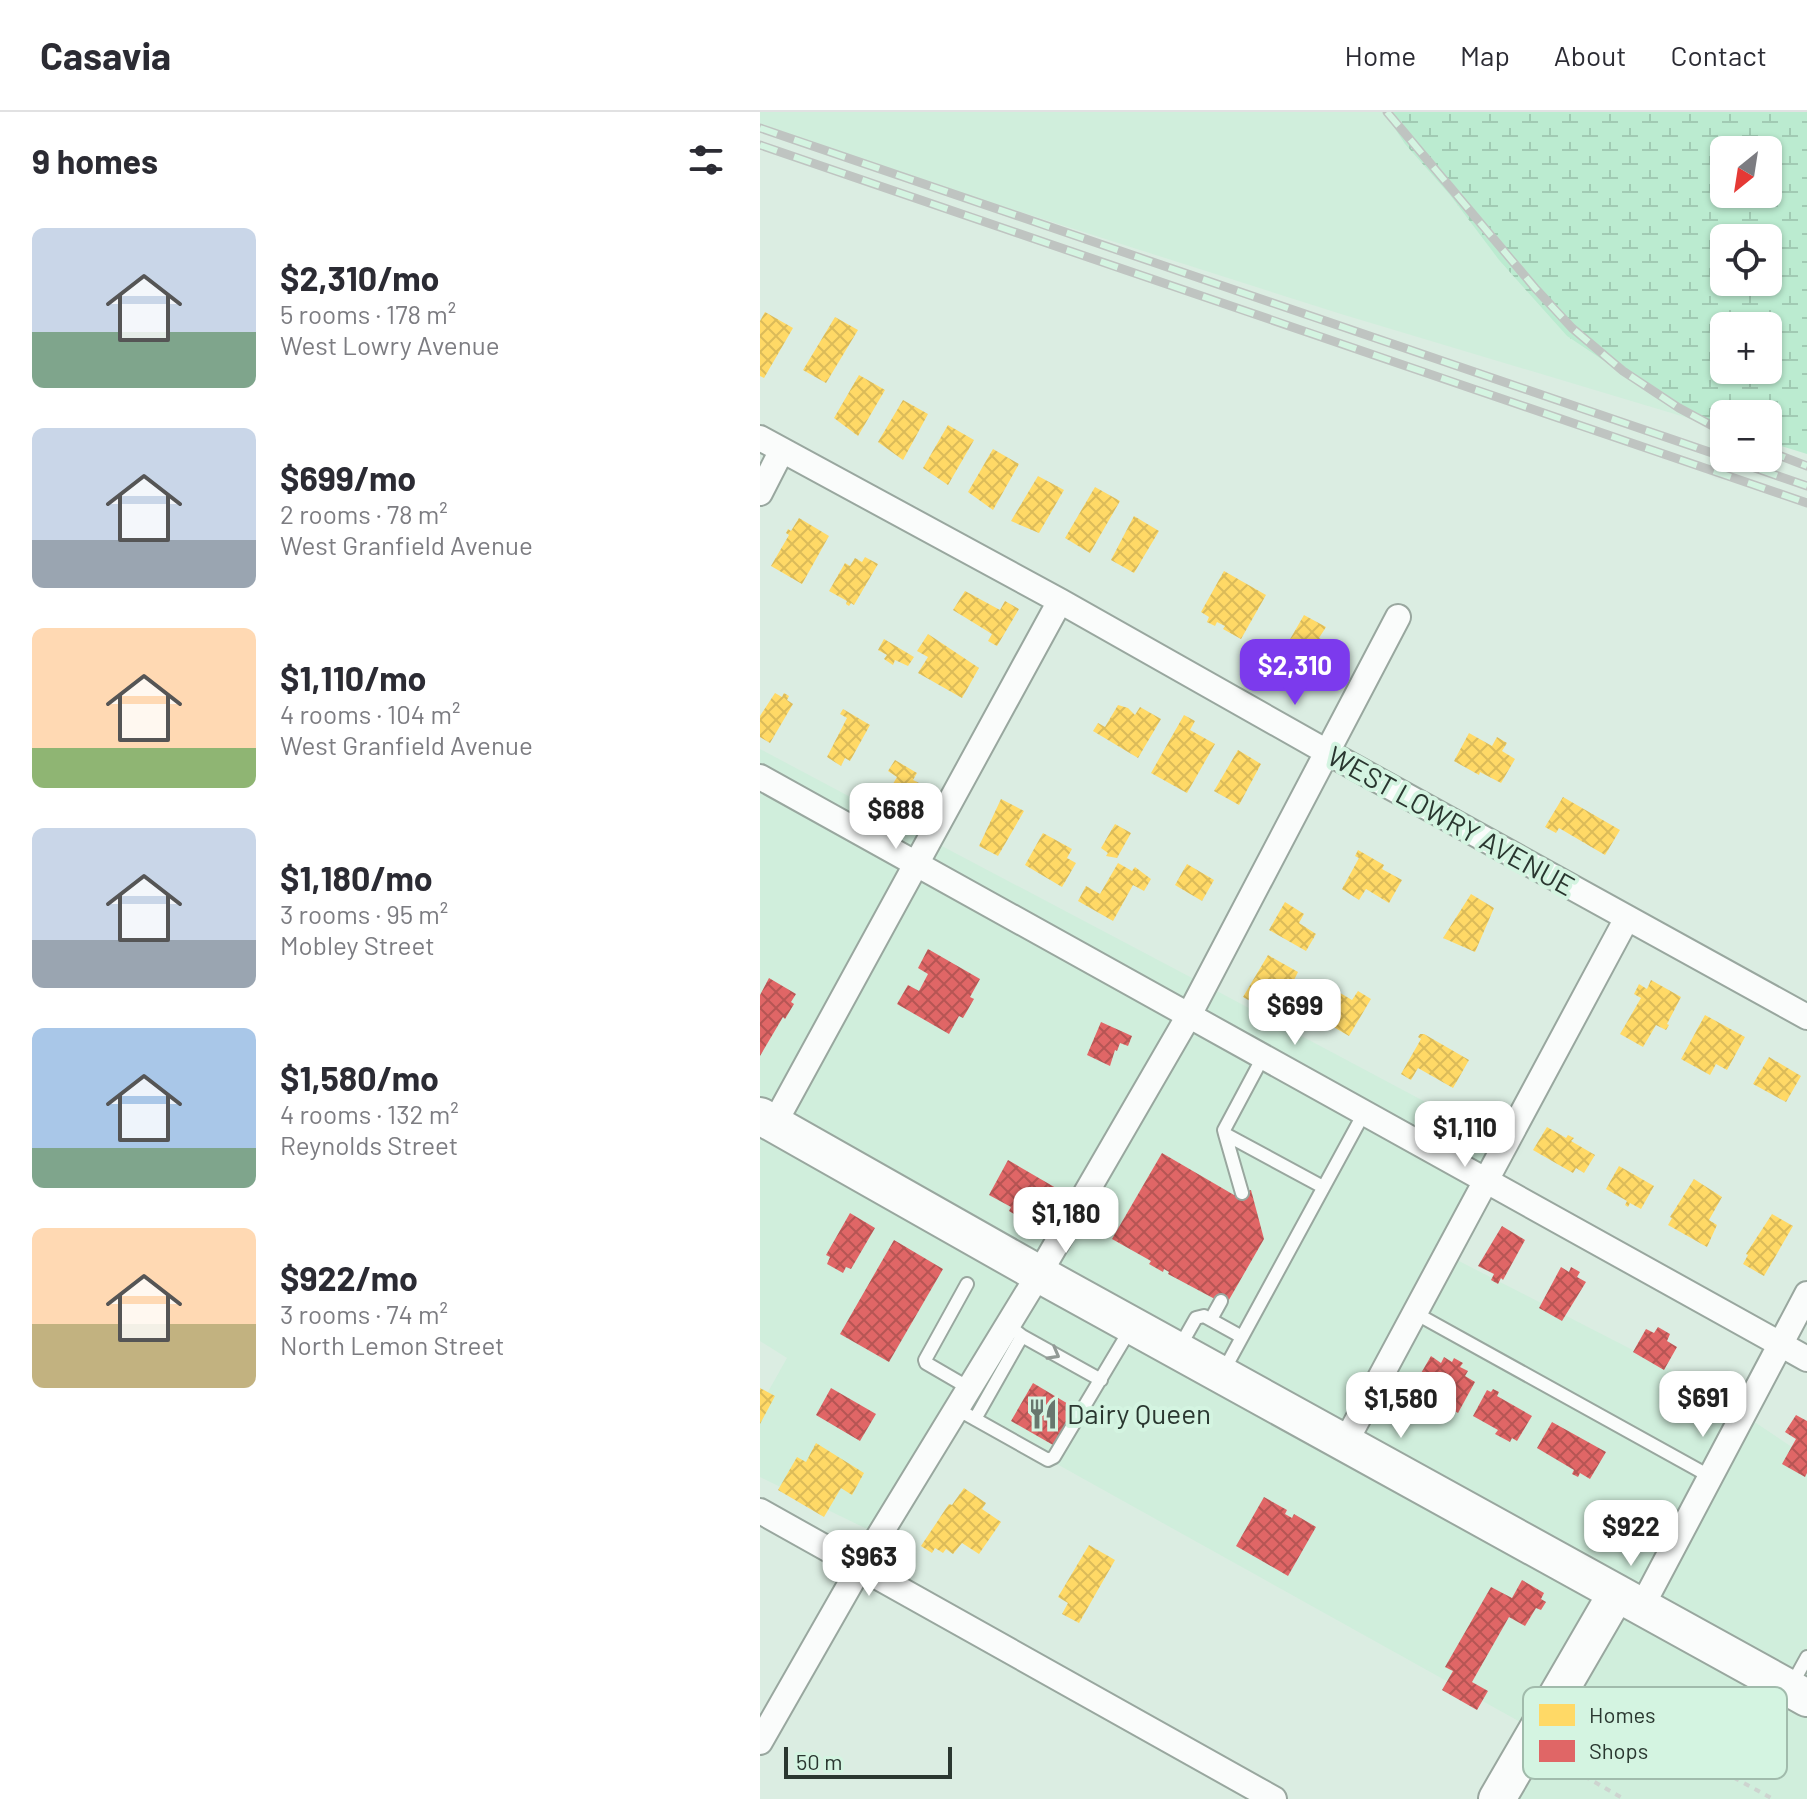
<!DOCTYPE html>
<html lang="en">
<head>
<meta charset="utf-8">
<style>
  :root { --surface:#fff; --page:#f2f2f3; --text:#2b2b33; --muted:#7c7c81; --line:#e1e1e2; --accent:#7c3aed }
  body { margin:0; font-family:Barlow,sans-serif; background:var(--page); color:var(--text); height:100vh; display:flex; flex-direction:column; font-size:30px; white-space:nowrap }
  * { box-sizing:border-box; margin:0 }
  p { font-size:26px; color:var(--muted) }
  .icon { flex:none; width:44px; height:44px; fill:none; stroke:currentColor; stroke-width:2; stroke-linecap:round; stroke-linejoin:round }
  .map { position:relative; flex:1; overflow:hidden }
  .details { display:flex; flex-direction:column; background:var(--surface); width:760px }
  .details>* { flex:none }
  .needle { width:52px; rotate:210deg }
  .controls { position:absolute; left:950px; top:24px; display:grid; gap:16px }
  .controls a { display:grid; place-items:center; width:72px; height:72px; border-radius:12px; background:var(--surface); box-shadow:0 2px 6px #0004; font-size:40px }
  .scale { position:absolute; left:24px; bottom:20px; width:168px; box-sizing:border-box; padding-left:8px; border:4px solid #2a3730; border-top:0; font-size:22px; line-height:28px; white-space:nowrap; color:#2a3730; -webkit-text-stroke:6px #d4f4e1; paint-order:stroke }
  .price { position:absolute; translate:-50% -68px; padding:0 18px; border-radius:16px; background:#fff; color:#222; font-size:26px; line-height:52px; filter:drop-shadow(0 2px 4px #0008) }
  .price::after { content:''; position:absolute; left:50%; top:48px; width:24px; height:18px; margin-left:-12px; background:inherit; clip-path:polygon(0 0,100% 0,50% 100%) }
  .price.current { background:var(--accent); color:#fff }
  ul { padding:0; list-style:none }
  li { display:flex; align-items:center; gap:24px; height:200px; padding:0 32px }
  li span { display:grid; place-items:center; flex:none; width:224px; height:160px; border-radius:12px; color:#555 }
  li>.icon { margin-inline-start:auto }
  span .icon { width:96px; height:96px; fill:#fffc; stroke-width:1 }
  li b { font-size:34px }
  h2 { display:flex; justify-content:space-between; align-items:center; height:96px; padding:0 32px; font-size:34px }
  header { display:flex; align-items:center; gap:48px; box-sizing:border-box; height:112px; padding:0 40px; background:var(--surface); border-bottom:2px solid var(--line) }
  header strong { font-size:38px }
  nav { display:flex; gap:44px; margin-inline-start:auto; font-size:28px }
  main { display:flex; flex:1; min-height:0 }
  .map>svg:first-child { display:block }
  .built { fill:#d0eedc }
  .wetland { fill:url(#wetland-marsh); fill-rule:evenodd }
  .homes { fill:url(#homes-cross-hatch) }
  .shops { fill:url(#shops-cross-hatch) }
  .lines { fill:none; stroke-linecap:round; stroke-linejoin:round }
  .lane-casing { stroke:#99a79f; stroke-width:16 }
  .street-casing { stroke:#99a79f; stroke-width:28 }
  .secondary-casing { stroke:#99a79f; stroke-width:40 }
  .path { stroke:#ced4d0; stroke-width:4; stroke-dasharray:6 6; stroke-linecap:butt }
  .lane { stroke:#fafcfb; stroke-width:12 }
  .street { stroke:#fafcfb; stroke-width:24 }
  .secondary { stroke:#fafcfb; stroke-width:36 }
  .rail-casing { stroke:#bfc4c1; stroke-width:9 }
  .rail { stroke:#d4f4e1; stroke-width:6; stroke-dasharray:18; stroke-linecap:butt }
  .oneway { stroke:#929a96 }
  .labels { text-anchor:middle; stroke-width:8; stroke-linejoin:round; paint-order:stroke }
  .street-label { font-size:28px; fill:#2a3730; stroke:#d4f4e1 }
  .poi-label { font-size:28px; fill:#2a3730; stroke:#d4f4e1; text-anchor:start }
  .key { fill:#d4f4e1; stroke:#a1bbac; stroke-width:2 }
  .key-label { font-size:22px; fill:#2a3730 }
</style>
</head>
<body>
<header>
<strong>Casavia</strong>
<nav><a>Home</a><a>Map</a><a>About</a><a>Contact</a></nav>
</header>
<main>
<section class="details">
<h2>9 homes<svg class="icon" aria-label="filters" viewBox="0 0 24 24"><path d="M4 7h16M4 17h16"/><circle cx="9" cy="7" r="2"/><circle cx="15" cy="17" r="2"/></svg></h2>
<ul>
<li><span style="background:linear-gradient(#c9d6e8 65%,#7fa58c 0)"><svg class="icon" aria-label="home" viewBox="0 0 24 24"><path d="M3 11l9-7 9 7M6 9v11h12V9"/></svg></span><div><b>$2,310/mo</b><p>5 rooms · 178 m²</p><p>West Lowry Avenue</p></div></li>
<li><span style="background:linear-gradient(#c9d6e8 70%,#9aa5b1 0)"><svg class="icon" aria-label="home" viewBox="0 0 24 24"><path d="M3 11l9-7 9 7M6 9v11h12V9"/></svg></span><div><b>$699/mo</b><p>2 rooms · 78 m²</p><p>West Granfield Avenue</p></div></li>
<li><span style="background:linear-gradient(#ffd9b3 75%,#8fb573 0)"><svg class="icon" aria-label="home" viewBox="0 0 24 24"><path d="M3 11l9-7 9 7M6 9v11h12V9"/></svg></span><div><b>$1,110/mo</b><p>4 rooms · 104 m²</p><p>West Granfield Avenue</p></div></li>
<li><span style="background:linear-gradient(#c9d6e8 70%,#9aa5b1 0)"><svg class="icon" aria-label="home" viewBox="0 0 24 24"><path d="M3 11l9-7 9 7M6 9v11h12V9"/></svg></span><div><b>$1,180/mo</b><p>3 rooms · 95 m²</p><p>Mobley Street</p></div></li>
<li><span style="background:linear-gradient(#a9c7e8 75%,#7fa58c 0)"><svg class="icon" aria-label="home" viewBox="0 0 24 24"><path d="M3 11l9-7 9 7M6 9v11h12V9"/></svg></span><div><b>$1,580/mo</b><p>4 rooms · 132 m²</p><p>Reynolds Street</p></div></li>
<li><span style="background:linear-gradient(#ffd9b3 60%,#c2b280 0)"><svg class="icon" aria-label="home" viewBox="0 0 24 24"><path d="M3 11l9-7 9 7M6 9v11h12V9"/></svg></span><div><b>$922/mo</b><p>3 rooms · 74 m²</p><p>North Lemon Street</p></div></li>
</ul>
</section>
<div class="map">
<svg width="1047" height="1687" viewBox="0 0 1047 1687">
  <defs>
    <pattern id="wetland-marsh" width="20" height="14" patternUnits="userSpaceOnUse" patternTransform="scale(2)"><rect width="20" height="14" fill="#bbebd0"/><path d="M1 5h8M5 5V1M11 12h8M15 12V8" fill="none" stroke="#a1cab3"/></pattern>
    <pattern id="homes-cross-hatch" width="8" height="8" patternUnits="userSpaceOnUse" patternTransform="scale(2)"><rect width="8" height="8" fill="#ffd966"/><path d="M0 0l8 8M0 8l8-8" fill="none" stroke="#dbbb59"/></pattern>
    <pattern id="shops-cross-hatch" width="8" height="8" patternUnits="userSpaceOnUse" patternTransform="scale(2)"><rect width="8" height="8" fill="#e06666"/><path d="M0 0l8 8M0 8l8-8" fill="none" stroke="#b65554"/></pattern>
  </defs>
  <rect width="100%" height="100%" fill="#dbede2"/>
  <path class="built" d="M0,0H624L645,32L690,83L739,148L807,224L874,269L948,312L581,202L0,17Z
    M0,637L160,722L10,995L0,989Z
    M180,733L434,867L276,1145L30,1006Z
    M455,878L735,1027L581,1314L296,1157Z
    M0,1020L263,1168L109,1418L0,1365V1294L27,1246L0,1229Z
    M697,1148L941,1273L974,1296L878,1478L601,1325Z
    M283,1179L839,1488L762,1611L207,1302Z
    M993,1309L1047,1345V1571L898,1490Z
    M860,1499L1047,1601V1687H750Z"/>
  <path class="wetland" d="M624,0H1047V342L1008,330V302H964V317L948,312L874,269L807,224L739,148L690,83L645,32ZM964,38H1008V82H964ZM964,126H1008V170H964ZM964,214H1008V258H964Z"/>
  <path class="homes" d="M5,200L33,216L4,266L0,264V209Z
    M75,205L98,218L66,271L43,258Z
    M99,263L125,278L98,324L74,306Z
    M143,288L168,302L143,348L118,330Z
    M188,313L214,328L188,373L163,356Z
    M233,337L259,352L233,398L208,380Z
    M278,364L304,378L279,421L251,409Z
    M335,375L360,389L330,441L305,426Z
    M374,404L399,419L374,461L351,448Z
    M39,406L69,424L42,472L11,454L29,423L26,421L28,417L31,419Z
    M105,445L118,452L94,493L91,491L89,494L86,492L87,489L69,479L85,451L90,454L95,446L102,450Z
    M464,459L506,483L481,527L463,517L465,514L457,510L455,514L447,510L449,505L441,500Z
    M205,479L240,498L245,489L259,497L237,534L228,529L232,522L193,498Z
    M544,503L566,515L559,526L568,531L557,554L560,556L548,577L505,551L516,531L525,536Z
    M168,522L219,556L202,586L158,561L168,545L157,539Z
    M124,527L154,545L148,554L135,548L133,553L124,547L127,543L118,538Z
    M15,581L22,585L24,581L29,584L27,588L33,592L10,631L0,625V604Z
    M358,593L368,596L375,603L380,595L401,607L378,646L333,619L338,611L345,615Z
    M83,597L110,613L90,649L85,646L81,654L67,645L87,606L80,602Z
    M424,603L435,609L430,618L455,632L427,681L391,661Z
    M709,621L732,634L737,625L747,631L742,639L755,647L741,671L720,660L719,663L694,649Z
    M478,638L501,652L479,693L454,679Z
    M135,648L157,661L153,668L161,672L150,692L154,695L146,708L131,699L134,695L123,689L137,665L128,659Z
    M803,685L860,718L845,743L799,716L796,721L785,715Z
    M241,687L264,699L238,744L219,734Z
    M355,712L371,721L357,746L346,744L348,741L341,736Z
    M283,721L312,737L307,746L316,751L302,775L265,753Z
    M598,738L624,753L622,757L642,768L629,791L606,777L599,788L582,777L599,746L595,744Z
    M358,751L372,759L375,755L391,767L384,779L373,773L353,809L318,789L326,774L340,782Z
    M427,752L454,768L442,789L415,773Z
    M711,782L734,796L715,840L683,826Z
    M525,790L544,802L539,811L556,822L546,839L509,818Z
    M508,843L538,860L521,894L519,893L514,902L483,885Z
    M891,868L921,885L907,912L909,913L906,918L896,913L883,935L860,922L881,886L874,882L879,872L887,877Z
    M575,878L592,888L598,879L611,887L589,924L572,914L575,909L561,901Z
    M945,903L985,925L967,958L956,952L950,963L921,947Z
    M660,922H664L709,948L693,976L658,956L651,968L641,962L661,927L658,925Z
    M1009,945L1041,964L1026,990L993,972Z
    M787,1015L806,1026L808,1023L814,1026L811,1029L835,1043L824,1061L816,1056L813,1061L773,1038Z
    M859,1054L894,1074L881,1097L870,1091L868,1095L865,1093L867,1089L846,1077Z
    M934,1067L962,1085L949,1108L957,1113L947,1135L908,1113L912,1106L910,1105Z
    M1012,1102L1033,1114L1004,1164L983,1152L988,1143L986,1142Z
    M0,1276L15,1284L0,1312Z
    M56,1331L104,1361L92,1383L81,1376L64,1405L18,1378L37,1345L46,1350Z
    M204,1376L226,1391L222,1397L241,1410L219,1442L202,1431L193,1442L186,1437L183,1441L175,1436L172,1441L161,1434L189,1392L192,1393Z
    M329,1433L355,1448L319,1511L302,1502L308,1491L298,1485Z"/>
  <path class="shops" d="M168,837L220,867L210,885L214,887L203,906L199,904L189,922L137,892L148,873L159,879L168,862L158,856Z
    M9,866L36,882L31,890L34,892L25,907L23,905L0,944V883Z
    M341,910L372,924L368,934L360,931L357,939L355,938L350,954L327,943Z
    M402,1041L474,1083L491,1078L504,1127L466,1193L408,1162L409,1160L404,1157L403,1160L389,1152L391,1149L352,1127Z
    M248,1048L296,1076L276,1110L264,1103L262,1107L249,1099L251,1095L229,1083Z
    M90,1101L115,1116L91,1157L86,1155L83,1161L67,1152L70,1145L66,1143Z
    M742,1114L765,1128L743,1168L741,1166L738,1172L731,1168L734,1162L718,1154Z
    M134,1128L183,1157L129,1250L80,1222Z
    M801,1155L809,1160L811,1155L820,1160L817,1165L826,1170L802,1209L779,1196Z
    M898,1215L910,1222L907,1229L917,1235L904,1258L873,1240L886,1217L894,1221Z
    M671,1244L681,1251L684,1245L692,1250L694,1246L703,1251L700,1255L708,1259L705,1264L715,1270L698,1301L686,1294L684,1299L669,1290L672,1286L653,1275Z
    M273,1271L315,1296L293,1333L251,1309Z
    M71,1276L116,1302L100,1329L56,1303Z
    M733,1277L739,1280L737,1284L772,1304L757,1329L752,1326L750,1330L735,1322L738,1318L713,1304L727,1278L731,1280Z
    M1036,1303L1047,1309V1361L1045,1365L1022,1352L1036,1327L1025,1320Z
    M792,1310L846,1340L830,1367L820,1361L818,1365L812,1362L814,1358L777,1336Z
    M504,1385L527,1398L525,1402L532,1406L534,1402L556,1415L528,1464L476,1434Z
    M762,1468L784,1481L781,1487L786,1490L781,1498L776,1496L765,1514L749,1505L712,1570L728,1579L717,1598L682,1578L693,1559L685,1555L731,1475L752,1486Z"/>
  <g class="lines">
    <g class="lane-casing">
      <path id="lane" d="M503,945L464,1018L465,1022L563,1075
        M465,1022L482,1081
        M207,1172L165,1248L166,1251L209,1276
        M655,1201L951,1365
        M451,1207L461,1189
        M248,1213L262,1224L341,1268
        M419,1236L436,1206L444,1204L482,1225
        M463,1260L604,1001
        M197,1297L288,1348L294,1345L371,1216
        M215,1307L262,1224
        M1031,1574L1047,1545"/>
    </g>
    <g class="street-casing">
      <path id="street" d="M0,326L300,489L567,640L1047,905
        M0,381L22,338
        M0,665L1047,1247
        M14,1012L300,489
        M585,1331L867,806
        M0,1399L514,1687
        M881,1496L1047,1182
        M0,1630L100,1455L279,1162L428,905L638,505"/>
    </g>
    <g class="secondary-casing">
      <path id="secondary" d="M0,1004L279,1162L1047,1586
        M737,1687L856,1482"/>
    </g>
    <path class="path" d="M995,1588L958,1657L1013,1687
      M793,1646L864,1687"/>
    <use href="#lane" class="lane"/>
    <use href="#street" class="street"/>
    <use href="#secondary" class="secondary"/>
    <g class="rail-casing">
      <path id="rail" d="M627,0L775,176L812,216L863,259L919,296L964,320
        M0,16L964,345
        M0,33L1047,391
        M1008,339L1047,354
        M966,346L1047,374"/>
    </g>
    <use href="#rail" class="rail"/>
  </g>
  <defs><path id="oneway-chevron" d="M-2-3.5L2.5 0L-2 3.5" fill="none" stroke-width="1.6" stroke-linecap="round" stroke-linejoin="round" transform="scale(2)"/></defs>
  <use class="oneway" href="#oneway-chevron" transform="translate(294 1242) rotate(29)"/>
  <defs>
    <g id="restaurant-bare" transform="scale(2.4)"><path d="M-5-6h1v4h1v-4h1v4h1v-4h1v5L-1.5 .5V6h-2V.5L-5-1ZM5-6V6H3V1.5H1.5Q1.5-4 5-6Z" fill="#68776e" stroke="#d4f4e1" stroke-width="2.5" paint-order="stroke"/></g>
  </defs>
  <g fill-rule="evenodd">
    <use href="#restaurant-bare" x="283" y="1302"/>
  </g>
  <g class="labels">
    <g class="street-label">
      <text transform="translate(691 709) rotate(29)" y="10">WEST LOWRY AVENUE</text>
    </g>
    <g class="poi-label">
      <text x="307" y="1312">Dairy Queen</text>
    </g>
  </g>
  <rect x="763" y="1575" width="264" height="92" rx="12" class="key"/>
  <rect x="779" y="1592" width="36" height="22" fill="#ffd966"/>
  <rect x="779" y="1628" width="36" height="22" fill="#e06666"/>
  <g class="key-label">
    <text x="829" y="1611">Homes</text>
    <text x="829" y="1647">Shops</text>
  </g>
</svg>
<div class="controls">
<a><svg class="needle" viewBox="-14 -14 28 28"><path d="M0-13l5 13h-10z" fill="#e53935"/><path d="M0 13l5-13h-10z" fill="#7c7c81"/></svg></a>
<a><svg class="icon" aria-label="locate" viewBox="0 0 24 24"><circle cx="12" cy="12" r="6"/><path d="M12 2v4M12 18v4M2 12h4M18 12h4"/></svg></a>
<a>+</a>
<a>−</a>
</div>
<div class="scale">50 m</div>
<b class="price current" style="left:535px;top:595px">$2,310</b>
<b class="price" style="left:136px;top:739px">$688</b>
<b class="price" style="left:535px;top:935px">$699</b>
<b class="price" style="left:705px;top:1057px">$1,110</b>
<b class="price" style="left:306px;top:1143px">$1,180</b>
<b class="price" style="left:943px;top:1327px">$691</b>
<b class="price" style="left:641px;top:1328px">$1,580</b>
<b class="price" style="left:871px;top:1456px">$922</b>
<b class="price" style="left:109px;top:1486px">$963</b>
</div>
</main>
</body>
</html>
